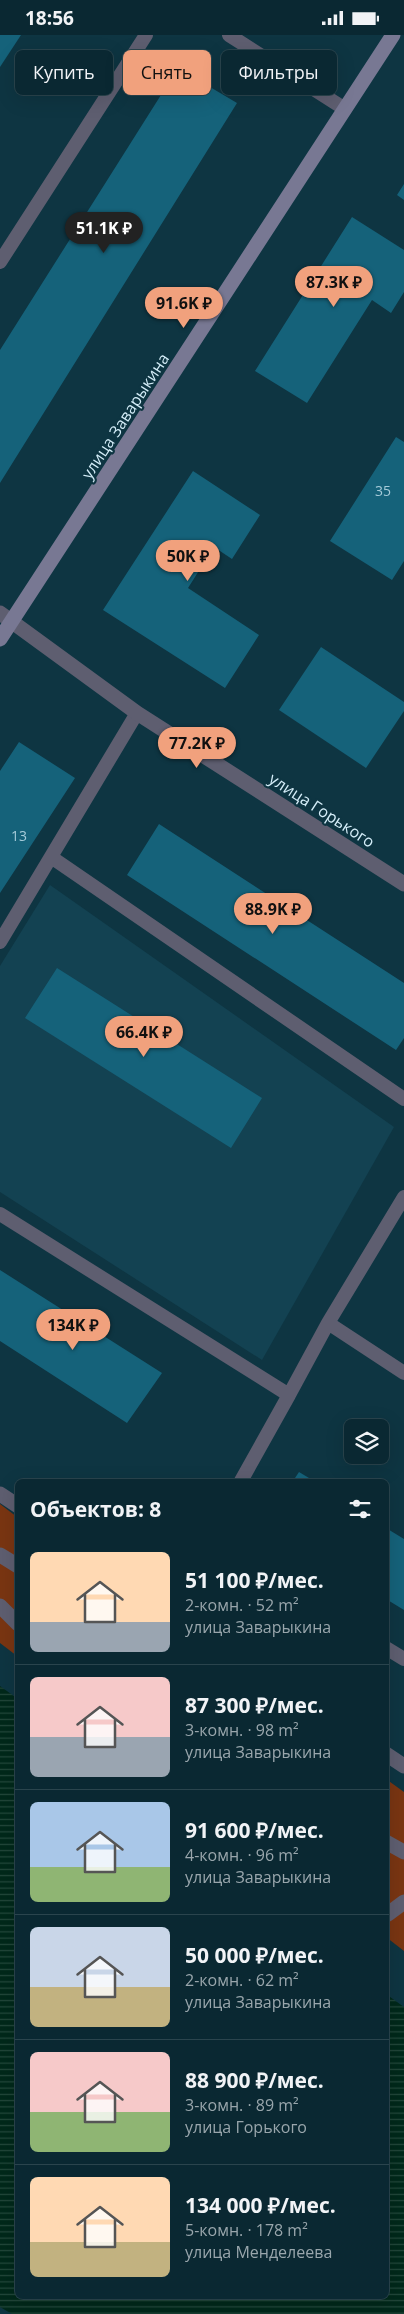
<!DOCTYPE html>
<html lang="ru">
<head>
<meta charset="utf-8">
<style>
  :root { --surface:#0a2832; --page:#18343e; --text:#f1f3f6; --muted:#99a6ac; --line:#2a444d; --accent:#f1a17d }
  body { margin:0; font-family:"Open Sans",sans-serif; background:var(--page); color:var(--text); height:100vh; display:flex; flex-direction:column; font-size:19px; white-space:nowrap }
  * { box-sizing:border-box; margin:0 }
  p { font-size:16px; color:var(--muted) }
  .icon { flex:none; width:28px; height:28px; fill:none; stroke:currentColor; stroke-width:2; stroke-linecap:round; stroke-linejoin:round }
  .map { position:relative; flex:1; overflow:hidden }
  .sheet { position:absolute; left:15px; top:1444px; width:374px; height:820px; display:flex; flex-direction:column; background:var(--surface); border-radius:8px; box-shadow:0 5px 20px #0002,0 0 0 1px var(--line) }
  .sheet>* { flex:none }
  .top-card { position:absolute; left:15px; top:15px; width:375px; height:45px; display:flex; gap:10px }
  .controls { position:absolute; left:344px; top:1384px; display:grid; gap:10px }
  .controls a { display:grid; place-items:center; width:45px; height:45px; border-radius:8px; background:var(--surface); box-shadow:0 5px 20px #0002,0 0 0 1px var(--line); font-size:25px }
  .price { position:absolute; translate:-50% -42px; padding:0 11px; border-radius:18px; background:var(--accent); color:#111; font-size:16px; line-height:32px; filter:drop-shadow(0 1px 2px #0008) }
  .price::after { content:''; position:absolute; left:50%; top:30px; width:15px; height:11px; margin-left:-8px; background:inherit; clip-path:polygon(0 0,100% 0,50% 100%) }
  .price.on { background:#222; color:#fff }
  ul { padding:0; list-style:none }
  li { display:flex; align-items:center; gap:15px; height:125px; padding:0 15px }
  li+li { border-top:1px solid var(--line) }
  li span { display:grid; place-items:center; flex:none; width:140px; height:100px; border-radius:8px; color:#555 }
  li>.icon { margin-inline-start:auto }
  span .icon { width:60px; height:60px; fill:#fffc; stroke-width:1 }
  li b { font-size:21px }
  h2 { display:flex; justify-content:space-between; align-items:center; height:60px; padding:0 15px; font-size:21px }
  .pill { padding:0 18px; border-radius:8px; background:var(--surface); box-shadow:0 5px 20px #0002,0 0 0 1px var(--line); font-size:18px; line-height:45px }
  .pill.on { background:var(--accent); color:#111 }
  .status { display:flex; justify-content:space-between; align-items:center; height:35px; padding:0 25px; background:var(--surface); direction:ltr }
  .status svg { height:14px; fill:currentColor }
  .map>svg:first-child { display:block }
  .built { fill:#134252 }
  .green { fill:#793512 }
  .water { fill:url(#water-rules) }
  .building { fill:#15627a }
  .lines { fill:none; stroke-linecap:round; stroke-linejoin:round }
  .lane { stroke:#5e5e70; stroke-width:14 }
  .street { stroke:#5e5e70; stroke-width:15 }
  .secondary { stroke:#787893; stroke-width:15 }
  .labels { text-anchor:middle; stroke-width:4.5; stroke-linejoin:round; paint-order:stroke }
  .number-label { font-size:14px; fill:#a5cbd9 }
  .street-label { font-size:16px; fill:#d5eef9; stroke:#0e3542 }
</style>
</head>
<body>
<div class="status"><b>18:56</b><svg viewBox="0 0 49 12"><path d="M0 12V9h3v3zM5 12V6h3v6zM10 12V3h3v9zM15 12V0h3v12zM26 1h20v11H26zM47 4h2v5h-2z"/></svg></div>
<div class="map">
<svg width="404" height="2279" viewBox="0 0 404 2279">
  <defs>
    <pattern id="water-rules" width="6" height="5" patternUnits="userSpaceOnUse" patternTransform="scale(1.25)"><rect width="6" height="5" fill="#00281a"/><path d="M0 2.5h6" fill="none" stroke="#24483c"/></pattern>
  </defs>
  <rect width="100%" height="100%" fill="#0e3542"/>
  <path class="built" d="M50,850L394,1092L262,1325L0,1157V931Z"/>
  <path class="green" d="M0,1469L17,1482V1621L0,1608Z
    M386,1744L404,1757V1916L386,1902Z"/>
  <path class="water" d="M0,1651L18,1664V2261H386V1959L404,1972V2279H12L0,2272Z"/>
  <path class="building" d="M0,0H21L0,32Z
    M178,33L237,68L0,448V315Z
    M404,149V165L397,160Z
    M352,182L404,215V257L391,278L372,265L307,368L255,336Z
    M396,402L404,407V526L392,545L330,506Z
    M193,436L260,480L232,524L214,512L188,553L259,600L225,653L103,575Z
    M321,612L404,667V676L366,733L279,675Z
    M19,707L75,743L0,858V736Z
    M159,789L404,948V1003L396,1015L127,840Z
    M57,933L262,1063L231,1113L25,983Z
    M0,1235L162,1338L127,1388L0,1306Z
    M299,1437L314,1446H293Z
    M386,1493L404,1504V1575L386,1564Z"/>
  <g class="lines">
    <path class="lane" d="M229,0L345,74
      M0,227L146,0
      M51,822L404,1064
      M0,907L137,678
      M0,1179L289,1360L241,1446
      M328,1288L404,1338
      M289,1360L328,1288L404,1162
      M386,1613L404,1624"/>
    <path class="street" d="M0,578L137,678L404,849
      M0,1459L18,1471
      M0,1520L18,1531
      M0,1571L18,1589
      M386,1719L404,1731
      M386,1807L404,1817
      M386,1878L388,1879L404,1867"/>
    <path class="secondary" d="M0,604L393,0"/>
  </g>
  <g class="labels">
    <g class="number-label">
      <text x="383" y="461">35</text>
      <text x="19" y="806">13</text>
    </g>
    <g class="street-label">
      <text transform="translate(125 381) rotate(-57)" y="6">улица Заварыкина</text>
      <text transform="translate(322 775) rotate(33)" y="6">улица Горького</text>
    </g>
  </g>
</svg>
<div class="controls">
<a><svg class="icon" aria-label="layers" viewBox="0 0 24 24"><path d="M12 4l9 5-9 5-9-5zM3 14l9 5 9-5"/></svg></a>
</div>
<b class="price on" style="left:104px;top:219px">51.1K ₽</b>
<b class="price" style="left:334px;top:273px">87.3K ₽</b>
<b class="price" style="left:184px;top:294px">91.6K ₽</b>
<b class="price" style="left:188px;top:547px">50K ₽</b>
<b class="price" style="left:197px;top:734px">77.2K ₽</b>
<b class="price" style="left:273px;top:900px">88.9K ₽</b>
<b class="price" style="left:144px;top:1023px">66.4K ₽</b>
<b class="price" style="left:73px;top:1316px">134K ₽</b>
<div class="top-card">
<a class="pill">Купить</a>
<a class="pill on">Снять</a>
<a class="pill">Фильтры</a>
</div>
<section class="sheet">
<h2>Объектов: 8<svg class="icon" aria-label="filters" viewBox="0 0 24 24"><path d="M4 7h16M4 17h16"/><circle cx="9" cy="7" r="2"/><circle cx="15" cy="17" r="2"/></svg></h2>
<ul>
<li><span style="background:linear-gradient(#ffd9b3 70%,#9aa5b1 0)"><svg class="icon" aria-label="home" viewBox="0 0 24 24"><path d="M3 11l9-7 9 7M6 9v11h12V9"/></svg></span><div><b>51 100 ₽/мес.</b><p>2-комн. · 52 m²</p><p>улица Заварыкина</p></div></li>
<li><span style="background:linear-gradient(#f6c9c9 60%,#9aa5b1 0)"><svg class="icon" aria-label="home" viewBox="0 0 24 24"><path d="M3 11l9-7 9 7M6 9v11h12V9"/></svg></span><div><b>87 300 ₽/мес.</b><p>3-комн. · 98 m²</p><p>улица Заварыкина</p></div></li>
<li><span style="background:linear-gradient(#a9c7e8 65%,#8fb573 0)"><svg class="icon" aria-label="home" viewBox="0 0 24 24"><path d="M3 11l9-7 9 7M6 9v11h12V9"/></svg></span><div><b>91 600 ₽/мес.</b><p>4-комн. · 96 m²</p><p>улица Заварыкина</p></div></li>
<li><span style="background:linear-gradient(#c9d6e8 60%,#c2b280 0)"><svg class="icon" aria-label="home" viewBox="0 0 24 24"><path d="M3 11l9-7 9 7M6 9v11h12V9"/></svg></span><div><b>50 000 ₽/мес.</b><p>2-комн. · 62 m²</p><p>улица Заварыкина</p></div></li>
<li><span style="background:linear-gradient(#f6c9c9 60%,#8fb573 0)"><svg class="icon" aria-label="home" viewBox="0 0 24 24"><path d="M3 11l9-7 9 7M6 9v11h12V9"/></svg></span><div><b>88 900 ₽/мес.</b><p>3-комн. · 89 m²</p><p>улица Горького</p></div></li>
<li><span style="background:linear-gradient(#ffd9b3 65%,#c2b280 0)"><svg class="icon" aria-label="home" viewBox="0 0 24 24"><path d="M3 11l9-7 9 7M6 9v11h12V9"/></svg></span><div><b>134 000 ₽/мес.</b><p>5-комн. · 178 m²</p><p>улица Менделеева</p></div></li>
</ul>
</section>
</div>
</body>
</html>
